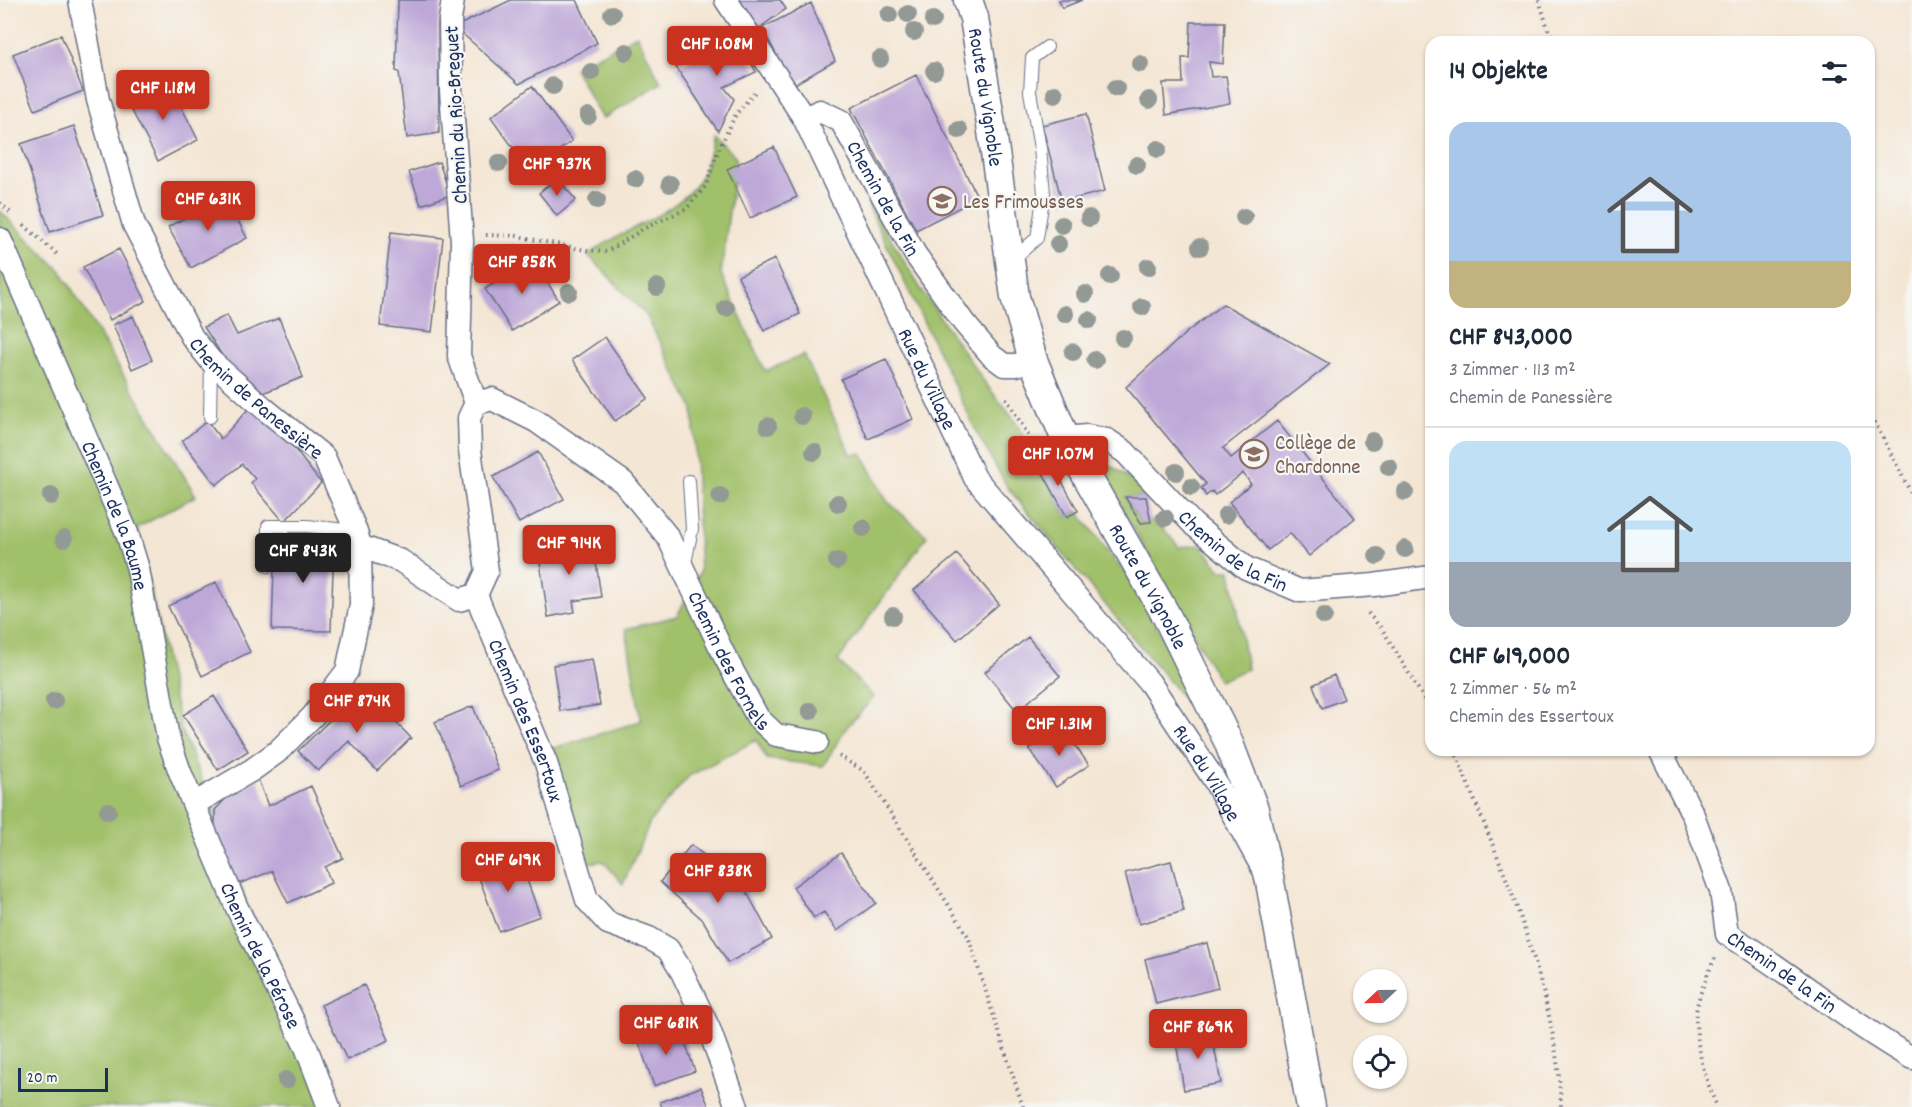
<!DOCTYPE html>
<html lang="de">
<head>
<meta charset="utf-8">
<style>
  :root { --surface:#fff; --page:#f2f2f3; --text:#1f2937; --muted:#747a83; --line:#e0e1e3; --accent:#c8321e }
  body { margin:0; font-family:Dekko,sans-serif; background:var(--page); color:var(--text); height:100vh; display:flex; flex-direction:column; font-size:22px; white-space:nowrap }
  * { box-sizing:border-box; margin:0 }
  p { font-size:20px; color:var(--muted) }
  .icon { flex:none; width:33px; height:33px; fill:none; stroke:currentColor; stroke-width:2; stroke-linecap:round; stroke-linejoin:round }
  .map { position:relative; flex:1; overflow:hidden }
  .sheet { position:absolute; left:1425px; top:36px; width:450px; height:720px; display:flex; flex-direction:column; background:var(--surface); border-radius:18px; box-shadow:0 2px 4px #0004 }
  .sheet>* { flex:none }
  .needle { width:39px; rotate:248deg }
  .controls { position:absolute; left:1353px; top:969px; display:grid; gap:12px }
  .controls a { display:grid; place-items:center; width:54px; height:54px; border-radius:50%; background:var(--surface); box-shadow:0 2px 4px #0004; font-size:30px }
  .scale { position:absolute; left:18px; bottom:15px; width:90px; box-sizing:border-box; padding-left:6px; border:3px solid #1b2f5e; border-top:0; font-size:16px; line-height:21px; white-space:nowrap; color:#1b2f5e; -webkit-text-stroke:4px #f6f6f2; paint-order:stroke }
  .price { position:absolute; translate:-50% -51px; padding:0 14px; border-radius:6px; background:var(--accent); color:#fff; font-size:20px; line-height:39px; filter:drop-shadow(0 2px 3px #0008) }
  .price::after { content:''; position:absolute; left:50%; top:36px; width:18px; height:14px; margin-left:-9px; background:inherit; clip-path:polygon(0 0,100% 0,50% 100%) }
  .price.active { background:#222; color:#fff }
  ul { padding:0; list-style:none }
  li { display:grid; align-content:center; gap:12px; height:318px; padding:0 24px }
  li+li { border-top:2px solid var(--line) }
  li span { display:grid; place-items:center; height:186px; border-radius:18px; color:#555 }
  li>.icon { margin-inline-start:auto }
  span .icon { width:108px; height:108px; fill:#fffc; stroke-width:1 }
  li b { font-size:26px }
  h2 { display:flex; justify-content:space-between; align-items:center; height:72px; padding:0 24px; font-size:26px }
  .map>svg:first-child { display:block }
  .green { fill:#a0c069; stroke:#5e7864; stroke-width:1.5 }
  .building { fill:#bea8d8 }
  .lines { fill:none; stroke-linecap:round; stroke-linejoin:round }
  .service-casing { stroke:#676f87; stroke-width:14 }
  .minor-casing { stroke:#676f87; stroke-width:25 }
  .tertiary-casing { stroke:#676f87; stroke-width:31 }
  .path { stroke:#676f87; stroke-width:4; stroke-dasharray:1.5 4.5; stroke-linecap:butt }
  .service { stroke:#fff; stroke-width:12 }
  .minor { stroke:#fff; stroke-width:22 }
  .tertiary { stroke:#fff; stroke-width:28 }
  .tree { fill:#939995 }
  .labels { text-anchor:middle; stroke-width:4.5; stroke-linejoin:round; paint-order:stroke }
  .street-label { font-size:21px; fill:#1b2f5e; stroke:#f6f6f2 }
  .education-label { font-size:21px; fill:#785e54; stroke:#f6f6f2; text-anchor:start }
</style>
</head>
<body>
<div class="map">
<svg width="1912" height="1107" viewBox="0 0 1912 1107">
  <rect width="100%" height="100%" fill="#f6f6f2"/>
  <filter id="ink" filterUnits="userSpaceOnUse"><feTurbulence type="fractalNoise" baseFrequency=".0167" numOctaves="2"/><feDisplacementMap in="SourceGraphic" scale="12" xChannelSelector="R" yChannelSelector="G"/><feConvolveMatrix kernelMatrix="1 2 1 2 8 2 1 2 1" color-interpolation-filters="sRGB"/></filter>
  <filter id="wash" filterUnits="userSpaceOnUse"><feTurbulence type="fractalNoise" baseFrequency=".008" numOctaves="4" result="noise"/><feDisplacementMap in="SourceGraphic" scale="24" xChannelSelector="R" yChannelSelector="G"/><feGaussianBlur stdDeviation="1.35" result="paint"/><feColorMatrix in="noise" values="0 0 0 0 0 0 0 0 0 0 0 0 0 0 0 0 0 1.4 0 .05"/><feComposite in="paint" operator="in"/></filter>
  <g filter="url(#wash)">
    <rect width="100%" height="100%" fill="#f4e6d4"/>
    <path class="green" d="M637,35L661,83L602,119L574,68Z
      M714,135L736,158L721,274L765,371L804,355L851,454L862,453L887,501L927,536L838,661L874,697L846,728L823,766L767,759L756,740L689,776L651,820L623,884L603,861L588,863L551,749L641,721L626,629L677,616L700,572L693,409L646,315L588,255C621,229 677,215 699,180C707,167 710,149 714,135Z
      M871,205L922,291L985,383L1015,421L1067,517L1078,511L1113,559L1130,577L1214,732L1207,733L1175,688L1008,488L979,437L868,206Z
      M0,211L61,271L196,496L137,528L181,730L227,841L247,905L338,1107H0Z
      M1093,456L1116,469L1146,491V497H1125L1141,523L1156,520L1179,547L1201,545L1221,570H1231L1247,669L1219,681Z"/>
    <g id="blocks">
      <path class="building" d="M398,0H442L438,24L439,133L407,138L399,72L396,71Z
        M511,0H577L597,43L519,84L455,27Z
        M734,0H780L786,9L755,31Z
        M1059,0H1082L1062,8Z
        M811,3L835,61L793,85L762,28Z
        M1191,22H1225L1223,64L1209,62L1211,77L1226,76L1230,103L1166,115L1163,83H1183L1182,58H1189Z
        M61,35L83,91L35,110L13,54Z
        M737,36L756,72L724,87L734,99L718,131L676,67Z
        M916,75L978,198L916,230L851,108Z
        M169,82L198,140L158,161L128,103Z
        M532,86L572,141L530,171L491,117Z
        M1086,114L1105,191L1062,202L1042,125Z
        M74,126L103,215L50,232L21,144Z
        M774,147L797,197L750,218L727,169Z
        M439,162L450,195L421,205L409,172Z
        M557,178L576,200L557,216L539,193Z
        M225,196L247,238L191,268L168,227Z
        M391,232L443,238L432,332L380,326Z
        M119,249L146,301L110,320L83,267Z
        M533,259L559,301L512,331L485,289Z
        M775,259L800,314L764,331L738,276Z
        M1223,304L1330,364L1223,448L1231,458L1277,421L1355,518L1309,556L1290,533L1268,550L1229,502L1251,484L1243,473L1215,495L1212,491L1206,496L1201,488L1206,484L1126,387L1187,332Z
        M227,315L237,335L279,318L303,377L255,396L232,371L204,327Z
        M133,316L152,360L132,369L113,325Z
        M605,337L648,398L615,421L572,360Z
        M886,359L913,419L868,439L841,379Z
        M251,406L289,442L321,483L284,522L251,483L255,479L242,464L216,485L182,441L207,421L221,439Z
        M538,452L564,499L519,523L493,477Z
        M1048,456L1078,511L1067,517L1037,462Z
        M1125,497H1146L1151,522L1141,523Z
        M275,537L334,539L331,631L272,630Z
        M593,541L601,597L573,601L575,612L548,617L538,549Z
        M957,554L999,604L957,640L914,590Z
        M216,582L250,652L202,676L168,606Z
        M1028,637L1060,676L1017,711L985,672Z
        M592,659L600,705L560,711L553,665Z
        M1334,675L1344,699L1322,708L1313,685Z
        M363,688L411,738L377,771L349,741L318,771L298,751Z
        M214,696L248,751L218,770L183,715Z
        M473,706L498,770L461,786L435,722Z
        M1061,726L1089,765L1056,787L1029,749Z
        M258,779L268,806L311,786L343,858L325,867L331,883L288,903L272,871L236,885L215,833V810L232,792Z
        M691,845L744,887L772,939L728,963L703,920L660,882Z
        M841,853L876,903L837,931L824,912L814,918L793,887Z
        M518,855L540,916L499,931L476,870Z
        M1171,861L1184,911L1139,924L1125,873Z
        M1207,943L1218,988L1156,1004L1145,959Z
        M364,985L389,1040L347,1060L321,1005Z
        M679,1025L695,1071L654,1086L638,1040Z
        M1211,1030L1221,1083L1184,1090L1175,1036Z
        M701,1087L709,1107H662L660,1102Z"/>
    </g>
  </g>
  <g filter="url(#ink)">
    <use href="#blocks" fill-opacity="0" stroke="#676f87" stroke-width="1.5"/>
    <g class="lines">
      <g class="service-casing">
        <path id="service" d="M1012,260L1037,238L1044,193L1040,148L1030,92L1032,58L1047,47
          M210,417L211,362
          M268,566V526H307L356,531
          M684,568L692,529L689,481"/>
      </g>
      <g class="minor-casing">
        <g id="minor">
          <path id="s1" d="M80,0L98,100L134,225L192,337L211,361L266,410L324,457L356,531L360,546L361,605L347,671L313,716L277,752L252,770L194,804"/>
          <path id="s2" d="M726,0L804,118L975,478L1150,683L1213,778L1262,867"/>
          <path id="s3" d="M804,118L820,111L841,121L915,254L964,323L992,356L1004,365H1016L1033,360"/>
          <path id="s4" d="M0,239L127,533L138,569L168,738L180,772L237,908L306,1047L329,1107"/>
          <path id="s5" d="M476,403L492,399L536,421L623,482L668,537L724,655L758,718L776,735L817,742"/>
          <path id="s6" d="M1065,438L1087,436L1107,440L1125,452L1194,525L1246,568L1300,591L1374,585L1431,577"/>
          <path d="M360,546L401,561L459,600L476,595L487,571L470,450L469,418L476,403L459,356L462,241L451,91L450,20L453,0"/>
          <path id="s7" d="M476,595L546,763L587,900L608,923L649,938L668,949L682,972L709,1029L737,1107"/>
          <path id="s8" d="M1660,750L1693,815L1721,891L1727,934C1790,972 1847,1021 1912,1058"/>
        </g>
      </g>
      <g class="tertiary-casing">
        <g id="tertiary">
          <path id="s9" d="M968,0L974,18L992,131L1015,297L1033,360L1065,438L1166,615L1228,741L1254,809L1270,882L1311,1107"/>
        </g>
      </g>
      <path class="path" d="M1539,0L1549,32L1557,42
        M0,203L12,214
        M24,225L59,256
        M486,235L517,236L585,250L606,252L645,228L686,209L706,186L718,151L736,114L755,92
        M1006,398L1033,443
        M1869,411L1912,495
        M1368,613L1382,629L1431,710
        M1454,750C1500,864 1556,982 1561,1107
        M839,756L864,771L968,936L1023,1107
        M1715,958C1708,973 1696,1000 1696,1016C1696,1048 1705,1078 1717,1107"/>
      <use href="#service" class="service"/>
      <use href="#minor" class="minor"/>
      <use href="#tertiary" class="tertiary"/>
    </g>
    <g class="tree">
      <circle cx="612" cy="14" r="9"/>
      <circle cx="908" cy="14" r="9"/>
      <circle cx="889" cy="15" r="9"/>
      <circle cx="933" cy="20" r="9"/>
      <circle cx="914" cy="32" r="9"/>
      <circle cx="626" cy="52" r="9"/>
      <circle cx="880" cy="59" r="9"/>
      <circle cx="1140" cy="64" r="9"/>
      <circle cx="934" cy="71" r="9"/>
      <circle cx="591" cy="72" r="9"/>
      <circle cx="553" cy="86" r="9"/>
      <circle cx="1116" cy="88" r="9"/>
      <circle cx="1055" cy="94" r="9"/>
      <circle cx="1149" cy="100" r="9"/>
      <circle cx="588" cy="116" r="9"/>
      <circle cx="959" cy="130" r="9"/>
      <circle cx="1158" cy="149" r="9"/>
      <circle cx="499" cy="163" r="9"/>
      <circle cx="1137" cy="165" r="9"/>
      <circle cx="635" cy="179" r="9"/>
      <circle cx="670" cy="184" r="9"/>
      <circle cx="597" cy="200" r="9"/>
      <circle cx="1244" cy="217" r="9"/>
      <circle cx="1089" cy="218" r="9"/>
      <circle cx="1062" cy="225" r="9"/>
      <circle cx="1058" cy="244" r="9"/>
      <circle cx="1200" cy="247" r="9"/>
      <circle cx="1148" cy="267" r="9"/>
      <circle cx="1110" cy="276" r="9"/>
      <circle cx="657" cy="287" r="9"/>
      <circle cx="569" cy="292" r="9"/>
      <circle cx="1085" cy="294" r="9"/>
      <circle cx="1142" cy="307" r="9"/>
      <circle cx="726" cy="308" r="9"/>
      <circle cx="1065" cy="314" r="9"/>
      <circle cx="1089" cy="320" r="9"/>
      <circle cx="1123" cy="338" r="9"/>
      <circle cx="1073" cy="352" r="9"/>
      <circle cx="1095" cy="360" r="9"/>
      <circle cx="802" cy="416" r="9"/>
      <circle cx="768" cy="426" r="9"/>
      <circle cx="1372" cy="441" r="9"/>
      <circle cx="814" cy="452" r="9"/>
      <circle cx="1389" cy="467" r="9"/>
      <circle cx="1176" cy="472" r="9"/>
      <circle cx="1191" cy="487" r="9"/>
      <circle cx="1405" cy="492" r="9"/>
      <circle cx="51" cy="496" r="9"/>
      <circle cx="720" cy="496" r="9"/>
      <circle cx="838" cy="503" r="9"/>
      <circle cx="1226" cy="515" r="9"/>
      <circle cx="1165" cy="518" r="9"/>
      <circle cx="863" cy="528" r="9"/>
      <circle cx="64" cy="539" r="9"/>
      <circle cx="1405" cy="549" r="9"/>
      <circle cx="1377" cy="556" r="9"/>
      <circle cx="837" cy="561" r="9"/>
      <circle cx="893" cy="616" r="9"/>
      <circle cx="1324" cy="616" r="9"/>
      <circle cx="54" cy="701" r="9"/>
      <circle cx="810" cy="711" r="9"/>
      <circle cx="108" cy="811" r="9"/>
      <circle cx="286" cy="1080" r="9"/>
    </g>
  </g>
  <defs>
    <g id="school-ring" transform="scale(1.5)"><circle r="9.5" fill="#f6f6f2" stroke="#8d6e63" stroke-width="1.5"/><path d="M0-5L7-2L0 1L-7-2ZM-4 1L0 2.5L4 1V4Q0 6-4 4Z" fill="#8d6e63"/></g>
  </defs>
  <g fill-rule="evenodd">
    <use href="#school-ring" x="942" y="201"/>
    <use href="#school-ring" x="1254" y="454"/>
  </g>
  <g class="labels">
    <g class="street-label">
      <text dy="7" stroke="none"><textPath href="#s9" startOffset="99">Route du Vignoble</textPath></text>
      <text transform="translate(455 115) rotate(-93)" y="7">Chemin du Rio-Breguet</text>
      <text dy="7" stroke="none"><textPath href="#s3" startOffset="129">Chemin de la Fin</textPath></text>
      <text dy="7" stroke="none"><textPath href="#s2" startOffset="430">Rue du Village</textPath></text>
      <text dy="7" stroke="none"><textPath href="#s1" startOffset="447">Chemin de Panessière</textPath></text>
      <text dy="7" stroke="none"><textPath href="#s4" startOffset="300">Chemin de la Baume</textPath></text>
      <text dy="7" stroke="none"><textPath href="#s6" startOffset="212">Chemin de la Fin</textPath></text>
      <text dy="7" stroke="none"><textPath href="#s9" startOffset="621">Route du Vignoble</textPath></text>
      <text dy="7" stroke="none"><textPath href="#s5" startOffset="381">Chemin des Fornels</textPath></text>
      <text dy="7" stroke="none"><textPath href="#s7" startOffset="135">Chemin des Essertoux</textPath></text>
      <text dy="7" stroke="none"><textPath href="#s2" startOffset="916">Rue du Village</textPath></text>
      <text dy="7" stroke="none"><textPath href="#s4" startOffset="766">Chemin de la Pérose</textPath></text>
      <text dy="7" stroke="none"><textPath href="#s8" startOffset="264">Chemin de la Fin</textPath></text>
    </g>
    <g class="education-label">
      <text x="963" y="208">Les Frimousses</text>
      <text x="1275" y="449">Collège de<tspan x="1275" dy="24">Chardonne</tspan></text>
    </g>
  </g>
</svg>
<div class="controls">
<a><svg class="needle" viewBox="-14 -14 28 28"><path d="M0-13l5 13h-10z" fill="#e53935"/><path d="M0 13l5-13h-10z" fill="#747a83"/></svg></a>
<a><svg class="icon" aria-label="locate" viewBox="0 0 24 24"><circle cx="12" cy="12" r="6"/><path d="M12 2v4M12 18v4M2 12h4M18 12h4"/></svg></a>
</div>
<div class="scale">20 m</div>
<b class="price" style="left:717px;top:77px">CHF 1.08M</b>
<b class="price" style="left:163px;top:121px">CHF 1.18M</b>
<b class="price" style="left:557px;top:197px">CHF 937K</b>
<b class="price" style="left:208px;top:232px">CHF 631K</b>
<b class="price" style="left:522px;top:295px">CHF 858K</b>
<b class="price" style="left:1058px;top:487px">CHF 1.07M</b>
<b class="price" style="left:569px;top:576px">CHF 914K</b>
<b class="price active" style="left:303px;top:584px">CHF 843K</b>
<b class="price" style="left:357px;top:734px">CHF 874K</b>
<b class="price" style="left:1059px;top:757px">CHF 1.31M</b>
<b class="price" style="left:508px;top:893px">CHF 619K</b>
<b class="price" style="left:718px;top:904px">CHF 838K</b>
<b class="price" style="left:666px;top:1056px">CHF 681K</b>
<b class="price" style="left:1198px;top:1060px">CHF 869K</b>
<section class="sheet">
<h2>14 Objekte<svg class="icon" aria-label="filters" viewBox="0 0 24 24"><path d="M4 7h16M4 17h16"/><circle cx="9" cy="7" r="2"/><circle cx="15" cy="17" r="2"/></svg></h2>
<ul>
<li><span style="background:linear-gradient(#a9c7e8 75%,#c2b280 0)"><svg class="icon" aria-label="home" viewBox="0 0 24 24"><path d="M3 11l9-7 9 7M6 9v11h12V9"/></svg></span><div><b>CHF 843,000</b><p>3 Zimmer · 113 m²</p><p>Chemin de Panessière</p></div></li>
<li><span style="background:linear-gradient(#bfe0f5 65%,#9aa5b1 0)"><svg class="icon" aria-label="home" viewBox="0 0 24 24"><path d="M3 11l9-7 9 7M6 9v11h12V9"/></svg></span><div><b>CHF 619,000</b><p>2 Zimmer · 56 m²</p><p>Chemin des Essertoux</p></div></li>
</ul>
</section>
</div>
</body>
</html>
